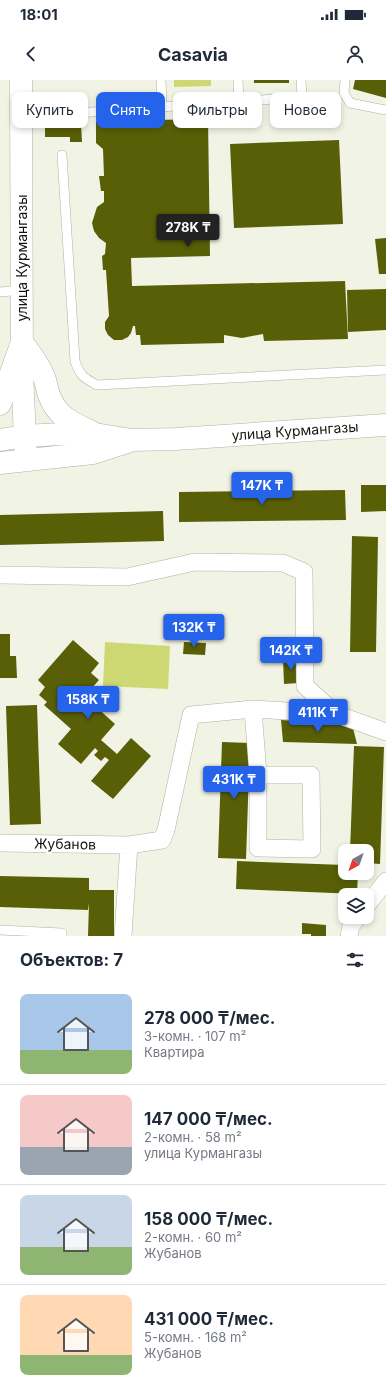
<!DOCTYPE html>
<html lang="ru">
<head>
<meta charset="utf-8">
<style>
  :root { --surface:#fff; --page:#f2f2f3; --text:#1f2937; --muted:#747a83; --line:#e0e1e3; --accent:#2563eb }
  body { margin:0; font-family:Inter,sans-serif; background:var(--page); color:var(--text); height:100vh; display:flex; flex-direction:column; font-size:15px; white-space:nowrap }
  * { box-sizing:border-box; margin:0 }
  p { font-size:13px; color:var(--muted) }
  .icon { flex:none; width:22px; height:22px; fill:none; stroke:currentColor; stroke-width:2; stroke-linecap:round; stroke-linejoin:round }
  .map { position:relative; height:856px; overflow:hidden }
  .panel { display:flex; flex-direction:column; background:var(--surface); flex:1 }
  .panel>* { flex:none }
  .hud { position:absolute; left:12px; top:12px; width:362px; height:36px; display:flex; gap:8px }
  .needle { width:26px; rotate:220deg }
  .controls { position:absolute; left:338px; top:764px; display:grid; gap:8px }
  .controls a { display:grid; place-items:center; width:36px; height:36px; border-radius:8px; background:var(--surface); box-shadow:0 2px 6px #0003; font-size:20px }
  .price { position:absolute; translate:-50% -34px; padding:0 9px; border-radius:4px; background:var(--accent); color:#fff; font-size:13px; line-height:26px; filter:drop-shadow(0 1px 2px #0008) }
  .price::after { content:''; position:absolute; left:50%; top:24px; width:12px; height:9px; margin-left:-6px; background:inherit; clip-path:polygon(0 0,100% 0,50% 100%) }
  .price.current { background:#222; color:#fff }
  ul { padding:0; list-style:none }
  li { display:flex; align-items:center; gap:12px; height:100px; padding:0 20px }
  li+li { border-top:1px solid var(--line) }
  li span { display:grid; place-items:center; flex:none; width:112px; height:80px; border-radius:8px; color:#555 }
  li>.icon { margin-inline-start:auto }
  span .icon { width:48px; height:48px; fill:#fffc; stroke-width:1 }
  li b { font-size:17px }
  h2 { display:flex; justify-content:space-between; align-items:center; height:48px; padding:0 20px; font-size:17px }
  .tag { padding:0 14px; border-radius:8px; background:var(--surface); box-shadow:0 2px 6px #0003; font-size:14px; line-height:36px }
  .tag.current { background:var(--accent); color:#fff }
  .status { display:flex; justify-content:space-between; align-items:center; height:28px; padding:0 20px; background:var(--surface); direction:ltr }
  .status svg { height:11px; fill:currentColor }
  header { display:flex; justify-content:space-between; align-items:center; height:52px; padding:0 20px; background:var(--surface); font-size:18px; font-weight:700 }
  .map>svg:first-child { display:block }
  .green { fill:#cdd873 }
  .building { fill:#595f07 }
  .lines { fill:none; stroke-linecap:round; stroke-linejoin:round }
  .lane-casing { stroke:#afb2a3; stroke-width:10 }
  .street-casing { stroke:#afb2a3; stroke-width:18 }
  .secondary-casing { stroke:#afb2a3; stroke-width:23 }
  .primary-casing { stroke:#afb2a3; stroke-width:23 }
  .lane { stroke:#fff; stroke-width:9 }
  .street { stroke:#fff; stroke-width:17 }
  .secondary { stroke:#fff; stroke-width:22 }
  .primary { stroke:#fff; stroke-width:22 }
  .labels { text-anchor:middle; stroke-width:4; stroke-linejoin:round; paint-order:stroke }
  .street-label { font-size:14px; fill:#14140f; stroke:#fff }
</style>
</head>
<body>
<div class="status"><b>18:01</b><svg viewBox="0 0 49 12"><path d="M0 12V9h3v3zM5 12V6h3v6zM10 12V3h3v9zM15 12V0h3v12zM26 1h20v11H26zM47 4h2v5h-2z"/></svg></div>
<header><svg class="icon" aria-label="back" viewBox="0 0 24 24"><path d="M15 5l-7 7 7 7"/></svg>Casavia<svg class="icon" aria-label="person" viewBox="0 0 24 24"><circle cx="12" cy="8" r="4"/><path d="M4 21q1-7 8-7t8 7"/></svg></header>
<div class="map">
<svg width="386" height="856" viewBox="0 0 386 856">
  <rect width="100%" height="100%" fill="#f1f4e5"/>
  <path class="green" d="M174,0H211V6L174,7Z
    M105,562L170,566L168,609L103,606Z"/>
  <path class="building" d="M254,0H289V3H254Z
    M355,0H386V18L353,9Z
    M208,39L210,176L131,178L132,206L345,201L348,259L264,261L263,254L242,258L224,255V263L141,265L140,255H136L135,246H133L131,253L128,257L122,260H114L108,255L105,249V242L109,236L106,190H103L102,176L105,174L106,163L99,158L94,151L92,143L97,127L104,122V111H101L99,96H104L103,69L96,63V41Z
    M81,43L82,62H70V57H45V44Z
    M339,60L343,144L234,148L230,64Z
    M386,158V194H379L375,159Z
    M386,209V250L348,252L347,210Z
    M361,405H386V431L361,432Z
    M345,410L346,440L179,442V412Z
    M163,431L164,461L0,465V435Z
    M352,456L378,457L376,572H350Z
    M0,554H10V576H16L17,598H0Z
    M73,560L99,583L91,593L99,600L76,626L86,635L94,625L115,644L101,660L117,674L131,658L151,676L113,719L91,701L109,680L105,677L101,681L94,675L98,671L95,668L81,684L58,664L71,649L44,625L47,622L39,615L45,607L38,600Z
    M184,562L206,563L205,575L183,574Z
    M298,578L299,603L284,604L283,579Z
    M37,625L41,744L10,745L6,626Z
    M281,640L352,644L357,664L283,662Z
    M222,662L250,663L246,779L218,778Z
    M354,666L384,667L380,784L367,783V771H350Z
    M237,781L345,785V793H358L357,814L236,809Z
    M0,796L89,798V810H114V856H88L89,823L88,830L0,827Z
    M302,843L326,845V856H311V854H302Z"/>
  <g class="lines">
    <g class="lane-casing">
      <path id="lane" d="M161,0L162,27
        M238,0L239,22
        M345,0L344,13L350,23L386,30
        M21,37L302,17L301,0
        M62,75L75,281C80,296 84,298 97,305L386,290
        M0,212L22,210
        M0,850L62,853V856"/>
    </g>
    <g class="street-casing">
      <path id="street" d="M0,495L127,497L195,482L283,483L304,492L305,606L336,634
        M253,629L258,695V768L312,769L311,695H258
        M0,763L129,765
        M367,825L386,801
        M123,856L129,765L162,760L166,750L191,635L253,629L336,634L386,652
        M349,856L351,846L358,837"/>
    </g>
    <g class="secondary-casing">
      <path id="secondary" d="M21,0L22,292L26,379"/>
    </g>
    <g class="primary-casing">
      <path id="primary" d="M22,262C30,273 39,284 44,297C46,302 47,309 49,315C57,337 72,343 92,352
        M0,324L22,262
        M0,360L25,356L78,353L95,354L132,360L176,359L386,345
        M0,383L93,373L130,361"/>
    </g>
    <use href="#lane" class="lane"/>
    <use href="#street" class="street"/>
    <use href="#secondary" class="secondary"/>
    <use href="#primary" class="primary"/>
  </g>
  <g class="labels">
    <g class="street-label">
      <text transform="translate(22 178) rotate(-90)" y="5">улица Курмангазы</text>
      <text transform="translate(295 351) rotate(-4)" y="5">улица Курмангазы</text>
      <text transform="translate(65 764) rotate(1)" y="5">Жубанов</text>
    </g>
  </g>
</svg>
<div class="controls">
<a><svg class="needle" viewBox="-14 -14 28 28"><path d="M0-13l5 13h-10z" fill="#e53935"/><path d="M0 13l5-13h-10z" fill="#747a83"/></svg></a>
<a><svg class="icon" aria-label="layers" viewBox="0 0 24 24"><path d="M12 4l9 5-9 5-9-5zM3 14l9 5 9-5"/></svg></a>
</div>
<b class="price current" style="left:188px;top:168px">278K ₸</b>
<b class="price" style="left:262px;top:426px">147K ₸</b>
<b class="price" style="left:194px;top:568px">132K ₸</b>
<b class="price" style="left:291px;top:591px">142K ₸</b>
<b class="price" style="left:88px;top:640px">158K ₸</b>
<b class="price" style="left:318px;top:653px">411K ₸</b>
<b class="price" style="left:234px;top:720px">431K ₸</b>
<div class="hud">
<a class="tag">Купить</a>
<a class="tag current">Снять</a>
<a class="tag">Фильтры</a>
<a class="tag">Новое</a>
</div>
</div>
<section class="panel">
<h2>Объектов: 7<svg class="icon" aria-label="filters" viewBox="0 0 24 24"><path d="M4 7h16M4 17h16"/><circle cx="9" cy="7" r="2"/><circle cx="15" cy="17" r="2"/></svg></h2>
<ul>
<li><span style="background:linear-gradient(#a9c7e8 70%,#8fb573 0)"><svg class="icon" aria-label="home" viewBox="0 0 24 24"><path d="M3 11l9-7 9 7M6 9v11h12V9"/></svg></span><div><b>278 000 ₸/мес.</b><p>3-комн. · 107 m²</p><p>Квартира</p></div></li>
<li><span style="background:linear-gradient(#f6c9c9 65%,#9aa5b1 0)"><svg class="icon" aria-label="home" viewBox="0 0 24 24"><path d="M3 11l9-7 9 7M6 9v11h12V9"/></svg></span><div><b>147 000 ₸/мес.</b><p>2-комн. · 58 m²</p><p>улица Курмангазы</p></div></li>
<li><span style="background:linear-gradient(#c9d6e8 65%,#8fb573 0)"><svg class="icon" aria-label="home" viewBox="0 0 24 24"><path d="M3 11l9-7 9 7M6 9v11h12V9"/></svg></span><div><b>158 000 ₸/мес.</b><p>2-комн. · 60 m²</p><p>Жубанов</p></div></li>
<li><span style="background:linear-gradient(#ffd9b3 75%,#8fb573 0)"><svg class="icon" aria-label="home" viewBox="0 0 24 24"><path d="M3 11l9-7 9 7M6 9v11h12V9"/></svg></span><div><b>431 000 ₸/мес.</b><p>5-комн. · 168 m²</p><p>Жубанов</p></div></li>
</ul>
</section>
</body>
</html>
